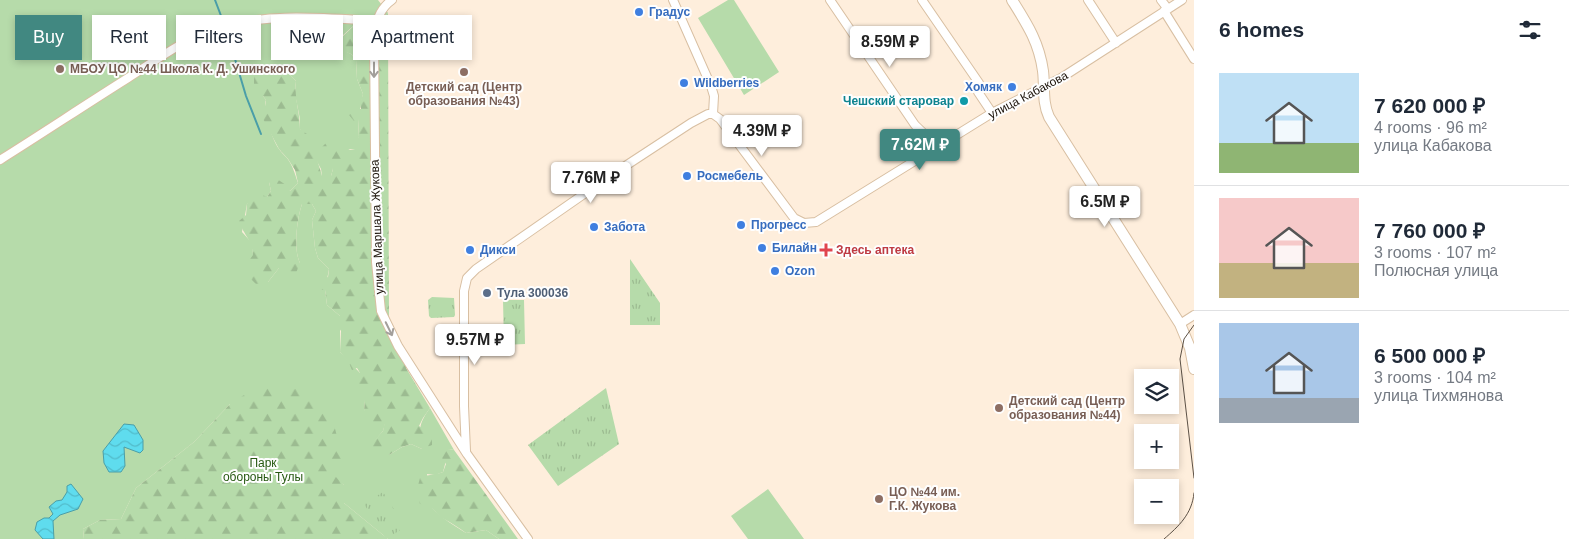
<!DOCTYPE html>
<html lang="en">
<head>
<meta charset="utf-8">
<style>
  :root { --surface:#fff; --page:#f2f2f3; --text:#1f2937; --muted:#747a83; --line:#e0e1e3; --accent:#418881 }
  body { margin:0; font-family:Arial,sans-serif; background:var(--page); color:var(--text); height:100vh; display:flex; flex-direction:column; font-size:19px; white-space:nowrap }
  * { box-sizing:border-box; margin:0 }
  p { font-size:16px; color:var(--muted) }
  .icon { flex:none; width:28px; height:28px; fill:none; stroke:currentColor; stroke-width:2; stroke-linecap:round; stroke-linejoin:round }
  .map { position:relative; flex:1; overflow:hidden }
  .drawer { display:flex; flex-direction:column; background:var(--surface); width:375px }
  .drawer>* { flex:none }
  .hud { position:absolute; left:15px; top:15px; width:475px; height:45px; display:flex; gap:10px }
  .controls { position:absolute; left:1134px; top:369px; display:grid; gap:10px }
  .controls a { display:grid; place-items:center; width:45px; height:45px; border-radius:0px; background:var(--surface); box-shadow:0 2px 8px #0003; font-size:25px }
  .price { position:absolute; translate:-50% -42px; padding:0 11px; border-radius:5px; background:#fff; color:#222; font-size:16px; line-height:32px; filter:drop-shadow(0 1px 2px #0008) }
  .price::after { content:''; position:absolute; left:50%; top:30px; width:15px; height:11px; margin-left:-8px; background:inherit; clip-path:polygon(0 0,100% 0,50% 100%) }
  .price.active { background:var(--accent); color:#fff }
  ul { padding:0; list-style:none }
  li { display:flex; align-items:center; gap:15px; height:125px; padding:0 25px }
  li+li { border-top:1px solid var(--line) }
  li span { display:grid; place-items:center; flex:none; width:140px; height:100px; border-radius:0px; color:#555 }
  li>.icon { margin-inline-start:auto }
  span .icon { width:60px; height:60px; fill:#fffc; stroke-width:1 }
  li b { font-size:21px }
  h2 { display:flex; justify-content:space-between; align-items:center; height:60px; padding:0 25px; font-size:21px }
  .pill { padding:0 18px; border-radius:0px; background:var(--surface); box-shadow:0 2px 8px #0003; font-size:18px; line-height:45px }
  .pill.active { background:var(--accent); color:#fff }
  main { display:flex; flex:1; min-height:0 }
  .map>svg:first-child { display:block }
  .green { fill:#b6dbaa }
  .forest { fill:url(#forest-firs) }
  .park { fill:url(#park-tufts) }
  .water { fill:url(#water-waves); stroke:#4a9ea8 }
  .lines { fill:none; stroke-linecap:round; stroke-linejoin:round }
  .stream { stroke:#4a9ea8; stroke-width:2 }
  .minor-casing { stroke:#d8bfa2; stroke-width:10 }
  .tertiary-casing { stroke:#d8bfa2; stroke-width:12 }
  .minor { stroke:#fff; stroke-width:8 }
  .tertiary { stroke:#fff; stroke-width:10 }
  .tram { stroke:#5c5146; stroke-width:1 }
  .oneway { stroke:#a39f9b }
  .shop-dot { fill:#3f7fe0; stroke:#fefefe; stroke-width:2 }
  .education-dot { fill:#8d6e63; stroke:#fefefe; stroke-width:2 }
  .culture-dot { fill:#0f9aa8; stroke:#fefefe; stroke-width:2 }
  .health-dot { fill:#e0444e; stroke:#fefefe; stroke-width:2 }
  .service-dot { fill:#5c6f8a; stroke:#fefefe; stroke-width:2 }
  .labels { text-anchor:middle; stroke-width:4; stroke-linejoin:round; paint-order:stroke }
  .shop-label { font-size:12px; font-weight:bold; fill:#366cbe; stroke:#fefefe; text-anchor:start }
  .education-label { font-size:12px; font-weight:bold; fill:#785e54; stroke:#fefefe; text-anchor:start }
  .street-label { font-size:12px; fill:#180f06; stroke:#fefefe }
  .culture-label { font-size:12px; font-weight:bold; fill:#0d838f; stroke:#fefefe; text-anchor:end }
  .health-label { font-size:12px; font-weight:bold; fill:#be3a42; stroke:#fefefe; text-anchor:start }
  .service-label { font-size:12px; font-weight:bold; fill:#4e5e75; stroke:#fefefe; text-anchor:start }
  .park-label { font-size:12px; fill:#275912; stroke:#fefefe }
</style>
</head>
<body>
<main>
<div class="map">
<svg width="1194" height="539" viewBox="0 0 1194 539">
  <defs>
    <pattern id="forest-firs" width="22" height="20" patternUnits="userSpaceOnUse" patternTransform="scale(1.25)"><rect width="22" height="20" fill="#b6dbaa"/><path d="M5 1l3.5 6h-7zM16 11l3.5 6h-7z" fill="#9cbb91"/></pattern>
    <pattern id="park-tufts" width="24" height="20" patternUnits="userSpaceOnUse" patternTransform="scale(1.25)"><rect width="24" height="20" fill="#b6dbaa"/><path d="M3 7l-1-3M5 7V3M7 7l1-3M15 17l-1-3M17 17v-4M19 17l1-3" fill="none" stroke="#9cbb91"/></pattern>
    <pattern id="water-waves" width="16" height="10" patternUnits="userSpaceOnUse" patternTransform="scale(1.25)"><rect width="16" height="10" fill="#5fdcee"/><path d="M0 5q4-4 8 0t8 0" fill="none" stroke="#52bccb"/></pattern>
  </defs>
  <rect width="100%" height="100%" fill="#feeedc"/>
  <path class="green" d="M0,0H378L388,13L377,21L360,20L332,45L351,54L356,60L357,79L363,94L358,119L359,137L355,149L330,150L333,169L331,176H322L321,169L300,129V119L295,94L296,81L282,67L261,75L263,96L266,100C262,110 272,139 279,149C281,152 284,155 287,158C293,166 295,174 298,183L290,191L269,182L271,191L267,197L247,204L242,232L252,243L253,255L268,282L279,268L300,263C293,249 297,219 302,204H312L316,211L312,220L315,248L318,258L329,269L325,290L327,305L340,316V352L361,374L365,401L364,410L386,420L383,431L372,444L389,455L402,447L411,444L422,449C420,429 417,426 430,408L454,450L449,449L443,472L435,475L427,474C428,482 428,500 431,506C436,515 457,527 466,533L486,530L499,539H388L344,503V485L230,404L194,442L136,488L121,519L100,520L83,529L84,539H0Z
    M728,0H734L779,72L744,95L698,18Z
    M768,489L804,539H748L731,516Z"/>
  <path class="forest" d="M388,13L389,322L411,359L406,368L430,408L423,418L419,426L432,434V445L422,449L411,444L402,447L389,455H373L371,444L383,431L385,421L378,426L371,425L364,410L365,401L358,395L356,379L360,373L357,368L352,370L349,363L340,352L341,331L336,324L340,316L327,305L325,290L318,289L319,280L328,277L329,269L318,258L315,248L312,220L316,211L312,204H302C297,219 293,249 300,263L296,273L288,280L279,268L268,282L257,285L249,277L248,262L253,255C252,239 244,236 239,221L246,215L247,204L258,193L267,197L271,191L269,182L277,179L286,185L290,191L298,183L295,170L288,159L279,149L263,119L266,100L263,96L257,94L254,85V74L261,75L282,67L296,81C294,98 300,112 300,129L307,134L308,143L316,151C316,160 320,167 322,176H331L333,169L327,161L330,151L323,154L322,147L330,139L339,147H345L350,150L355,149V141L359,137L358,119L354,121L349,115L354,109H361L360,104L363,94L357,79L356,60L351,54L343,51L336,60L326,62L325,53L360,20L377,21Z
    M264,382L299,389L329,405L344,464L334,475L344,485V503L388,539H84L83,529L100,520L121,519L136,488L194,442L230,404Z
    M449,449L454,450L518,539H499L486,530L466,533C459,528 452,523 444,519C433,513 437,507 420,504L416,493L420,478C428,474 435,475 443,472L446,464L440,455Z"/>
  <path class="park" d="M630,259L660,303V325H630Z
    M432,297L454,298L455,315L454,317L431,318L429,316L428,300Z
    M503,300H524L525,344L504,345Z
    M606,388L619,444L558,486L528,445Z
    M383,492L405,527L386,539L364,504Z"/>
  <path class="water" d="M124,424L134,425L143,440V450L140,453L124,447L125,466L121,472H109L104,463L103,451Z
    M71,484L83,499L78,509L60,515L53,521L54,539H43L35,530L37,522L44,518H49L53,514L49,507L56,501L62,500L67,492V486Z"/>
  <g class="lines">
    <path class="stream" d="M215,0L223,21
      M227,32L246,96L261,134"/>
    <g class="minor-casing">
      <path id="minor" d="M392,0C379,9 375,23 374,38L376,262L381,311L398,346L467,454L528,539
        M673,0L711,86L714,96L713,114
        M830,0L915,125L938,147
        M922,0L979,83L978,92L992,113
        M1088,0L1116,43
        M1161,0L1168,9
        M1164,11L1194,59
        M713,114L720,119L794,218L804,223L816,222L992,113L1061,78L1182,0
        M0,160C43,133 85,105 128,78C155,61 183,40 214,29C266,12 323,18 377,21
        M1180,324L1194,315
        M466,451L464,406V291L467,278L476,269L607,178L691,123L708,114H713"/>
    </g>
    <g class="tertiary-casing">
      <path id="tertiary" d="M1012,0C1027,24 1039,42 1043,71C1045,87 1042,102 1049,117L1180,324L1190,348L1194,369"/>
    </g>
    <use href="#minor" class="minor"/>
    <use href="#tertiary" class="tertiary"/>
    <path class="tram" d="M1194,325L1184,339L1180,359L1194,478
      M1164,539C1179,526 1192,514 1194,493"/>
  </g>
  <defs><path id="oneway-shaft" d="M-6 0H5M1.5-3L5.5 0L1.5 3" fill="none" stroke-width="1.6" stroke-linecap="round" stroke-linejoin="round" transform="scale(1.25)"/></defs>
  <g class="oneway">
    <use href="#oneway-shaft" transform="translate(374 70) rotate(90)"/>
    <use href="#oneway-shaft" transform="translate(389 329) rotate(64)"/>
  </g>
  <g class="shop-dot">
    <circle cx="639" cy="12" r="5"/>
    <circle cx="684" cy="83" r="5"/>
    <circle cx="1012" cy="87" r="5"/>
    <circle cx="687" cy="176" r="5"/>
    <circle cx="741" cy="225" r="5"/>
    <circle cx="594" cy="227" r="5"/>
    <circle cx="762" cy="248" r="5"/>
    <circle cx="470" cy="250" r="5"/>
    <circle cx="775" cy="271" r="5"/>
  </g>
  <g class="education-dot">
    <circle cx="60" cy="69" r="5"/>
    <circle cx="464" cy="72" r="5"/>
    <circle cx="999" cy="408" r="5"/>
    <circle cx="879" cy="499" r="5"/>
  </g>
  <circle class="culture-dot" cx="964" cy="101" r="5"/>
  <path class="health-dot" d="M823.5 242.5h5v5h5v5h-5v5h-5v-5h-5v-5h5z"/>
  <circle class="service-dot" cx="487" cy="293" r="5"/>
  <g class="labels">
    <g class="shop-label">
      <text x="649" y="16">Градус</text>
      <text x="694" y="87">Wildberries</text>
      <text x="1002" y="91" text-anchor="end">Хомяк</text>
      <text x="697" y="180">Росмебель</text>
      <text x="751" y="229">Прогресс</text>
      <text x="604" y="231">Забота</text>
      <text x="772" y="252">Билайн</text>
      <text x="480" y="254">Дикси</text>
      <text x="785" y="275">Ozon</text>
    </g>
    <g class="education-label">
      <text x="70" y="73">МБОУ ЦО №44 Школа К. Д. Ушинского</text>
      <text x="464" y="91" text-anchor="middle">Детский сад (Центр<tspan x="464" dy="14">образования №43)</tspan></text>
      <text x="1009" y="405">Детский сад (Центр<tspan x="1009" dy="14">образования №44)</tspan></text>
      <text x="889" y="496">ЦО №44 им.<tspan x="889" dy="14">Г.К. Жукова</tspan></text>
    </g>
    <g class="street-label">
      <text transform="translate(1028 95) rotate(-28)" y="4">улица Кабакова</text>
      <text transform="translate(377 227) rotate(-92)" y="4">улица Маршала Жукова</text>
    </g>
    <g class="culture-label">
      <text x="954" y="105">Чешский старовар</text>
    </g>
    <g class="health-label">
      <text x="836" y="254">Здесь аптека</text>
    </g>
    <g class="service-label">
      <text x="497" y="297">Тула 300036</text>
    </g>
    <g class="park-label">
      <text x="263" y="467">Парк<tspan x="263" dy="14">обороны Тулы</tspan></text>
    </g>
  </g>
</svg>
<div class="controls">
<a><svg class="icon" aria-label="layers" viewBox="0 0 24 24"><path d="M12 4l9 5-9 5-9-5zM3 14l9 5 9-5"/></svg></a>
<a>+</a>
<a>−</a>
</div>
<b class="price" style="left:890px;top:68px">8.59M ₽</b>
<b class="price" style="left:762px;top:157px">4.39M ₽</b>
<b class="price active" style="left:920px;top:171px">7.62M ₽</b>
<b class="price" style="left:591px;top:204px">7.76M ₽</b>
<b class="price" style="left:1105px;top:228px">6.5M ₽</b>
<b class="price" style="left:475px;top:366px">9.57M ₽</b>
<div class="hud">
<a class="pill active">Buy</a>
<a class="pill">Rent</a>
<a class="pill">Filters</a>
<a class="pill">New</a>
<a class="pill">Apartment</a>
</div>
</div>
<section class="drawer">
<h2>6 homes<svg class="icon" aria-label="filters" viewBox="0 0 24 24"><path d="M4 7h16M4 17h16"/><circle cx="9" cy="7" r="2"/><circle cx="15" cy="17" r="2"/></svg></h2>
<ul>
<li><span style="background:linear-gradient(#bfe0f5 70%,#8fb573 0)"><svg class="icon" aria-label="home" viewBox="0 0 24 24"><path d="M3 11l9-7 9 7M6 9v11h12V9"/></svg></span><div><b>7 620 000 ₽</b><p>4 rooms · 96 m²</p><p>улица Кабакова</p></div></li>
<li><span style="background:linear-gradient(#f6c9c9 65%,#c2b280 0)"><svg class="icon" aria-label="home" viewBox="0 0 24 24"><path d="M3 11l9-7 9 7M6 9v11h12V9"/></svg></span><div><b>7 760 000 ₽</b><p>3 rooms · 107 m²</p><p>Полюсная улица</p></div></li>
<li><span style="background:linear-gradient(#a9c7e8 75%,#9aa5b1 0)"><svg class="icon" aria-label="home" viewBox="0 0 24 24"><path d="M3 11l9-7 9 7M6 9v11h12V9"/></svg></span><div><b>6 500 000 ₽</b><p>3 rooms · 104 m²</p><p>улица Тихмянова</p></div></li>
</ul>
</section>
</main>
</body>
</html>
